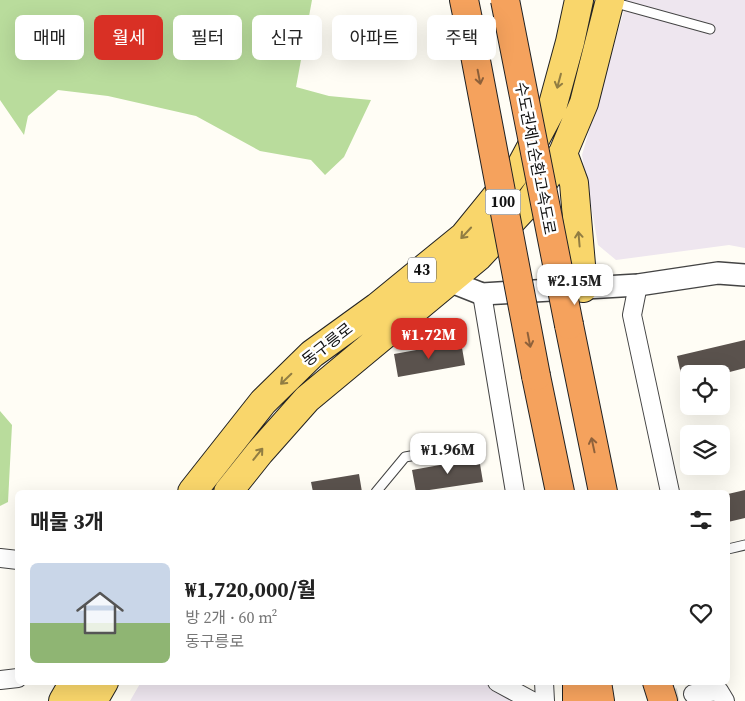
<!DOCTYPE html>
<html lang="ko">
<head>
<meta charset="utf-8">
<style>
  :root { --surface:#fff; --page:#f2f2f2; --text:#222; --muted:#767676; --line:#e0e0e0; --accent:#d93025 }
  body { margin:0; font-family:"Source Serif 4","Noto Sans KR",serif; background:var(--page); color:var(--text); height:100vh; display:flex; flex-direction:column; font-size:19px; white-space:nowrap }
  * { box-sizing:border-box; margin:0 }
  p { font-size:16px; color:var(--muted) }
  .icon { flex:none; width:28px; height:28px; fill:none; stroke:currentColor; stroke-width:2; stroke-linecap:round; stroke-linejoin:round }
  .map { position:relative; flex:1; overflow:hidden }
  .drawer { position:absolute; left:15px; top:490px; width:715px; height:195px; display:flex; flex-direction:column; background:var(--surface); border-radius:8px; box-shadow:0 5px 20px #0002 }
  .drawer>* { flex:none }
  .top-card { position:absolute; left:15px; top:15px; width:715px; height:45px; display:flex; gap:10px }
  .buttons { position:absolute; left:680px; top:365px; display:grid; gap:10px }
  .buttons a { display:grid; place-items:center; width:50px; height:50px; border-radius:8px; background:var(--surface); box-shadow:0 5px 20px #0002; font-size:25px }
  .price { position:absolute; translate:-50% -42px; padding:0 11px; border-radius:10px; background:#fff; color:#222; font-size:16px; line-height:32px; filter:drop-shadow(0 1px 2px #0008) }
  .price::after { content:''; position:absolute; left:50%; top:30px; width:15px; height:11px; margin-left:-8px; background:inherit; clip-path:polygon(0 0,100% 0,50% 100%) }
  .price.active { background:var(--accent); color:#fff }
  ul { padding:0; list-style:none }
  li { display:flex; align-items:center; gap:15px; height:125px; padding:0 15px }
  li+li { border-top:1px solid var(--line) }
  li span { display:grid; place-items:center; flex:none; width:140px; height:100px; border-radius:8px; color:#555 }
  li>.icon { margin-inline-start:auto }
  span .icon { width:60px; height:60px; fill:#fffc; stroke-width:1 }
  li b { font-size:21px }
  h2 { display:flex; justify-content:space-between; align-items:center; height:60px; padding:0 15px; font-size:21px }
  .chip { padding:0 18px; border-radius:8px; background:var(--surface); box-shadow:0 5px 20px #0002; font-size:18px; line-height:45px }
  .chip.active { background:var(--accent); color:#fff }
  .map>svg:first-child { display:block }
  .industrial { fill:#eee6ef }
  .forest { fill:#b9dc9c }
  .building { fill:#5a524d }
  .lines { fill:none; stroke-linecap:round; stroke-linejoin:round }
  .minor-tunnel { stroke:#dbdad3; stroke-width:18; stroke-dasharray:18 9; stroke-linecap:butt }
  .service-casing { stroke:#444; stroke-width:11 }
  .minor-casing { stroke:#444; stroke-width:20 }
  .tertiary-casing { stroke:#444; stroke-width:24 }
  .primary-casing { stroke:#222; stroke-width:30 }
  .motorway-casing { stroke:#222; stroke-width:30 }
  .service { stroke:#fff; stroke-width:9 }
  .minor { stroke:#fff; stroke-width:18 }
  .tertiary { stroke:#fff; stroke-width:21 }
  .primary { stroke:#f9d66b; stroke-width:28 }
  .motorway { stroke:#f5a25d; stroke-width:28 }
  .motorway-bridge-casing { stroke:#222; stroke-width:30; stroke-linecap:butt }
  .motorway-bridge { stroke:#f5a25d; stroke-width:28 }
  .oneway { stroke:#8e613b }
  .oneway2 { stroke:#917d42 }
  .labels { text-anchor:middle; stroke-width:5; stroke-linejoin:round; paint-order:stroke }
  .shield { fill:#fff; stroke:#585858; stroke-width:1 }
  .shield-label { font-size:15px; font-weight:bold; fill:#111 }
  .street-label { font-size:16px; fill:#111; stroke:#fff }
</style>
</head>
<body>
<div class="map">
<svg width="745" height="701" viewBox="0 0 745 701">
  <rect width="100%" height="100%" fill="#fffdf5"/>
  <path class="industrial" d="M627,0H745V248L729,245L616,260L598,245L582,155Z
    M141,682L520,683L521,701H130Z"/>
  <path class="forest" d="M0,0H312L296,87L329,96L371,100L344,157L325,175L311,160L260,151L196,116L108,96L58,90L28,116L24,135L0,100Z
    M0,411L12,425L8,502L0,506Z"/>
  <path class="building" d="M745,340V368L722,374H689V382L683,383L677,356Z
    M461,342L465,365L398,377L394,354Z
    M479,458L483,482L416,492L412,470Z
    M359,474L362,492H313L311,482Z
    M745,490V518L728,522V494Z"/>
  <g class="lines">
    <path class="minor-tunnel" d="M661,701L693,694"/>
    <g class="service-casing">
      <path id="service" d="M612,2L710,29
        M376,492L405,457L445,450
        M728,549L745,545"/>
    </g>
    <g class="minor-casing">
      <path id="minor" d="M638,285L632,315L670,492
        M482,294L515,492
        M0,558L18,560
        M0,680L18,678
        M497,682L532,701
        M544,682L545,701
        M693,694L719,691L725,701"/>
    </g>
    <g class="tertiary-casing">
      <path id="tertiary" d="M440,272L449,281L482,294L638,285L718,273L745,275"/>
    </g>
    <g class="primary-casing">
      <path id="primary" d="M563,153L574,183L583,288
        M192,492L263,402L312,354L377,307L464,236L521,166L552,108L570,42L579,0
        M228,492L260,452L307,399L478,257L531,200L563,153L584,103L610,0
        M63,701L74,682
        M93,701L104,682"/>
    </g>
    <g class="motorway-casing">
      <path id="motorway" d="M464,0L470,29
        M569,325L603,492
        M536,376L560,492
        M577,682V701
        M597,682L600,701
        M657,682L663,701"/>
    </g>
    <use href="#service" class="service"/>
    <use href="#minor" class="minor"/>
    <use href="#tertiary" class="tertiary"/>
    <use href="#primary" class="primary"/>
    <use href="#motorway" class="motorway"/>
    <g class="motorway-bridge-casing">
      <path id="motorway-bridge" d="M505,0L569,325
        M470,29L536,376"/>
    </g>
    <use href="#motorway-bridge" class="motorway-bridge"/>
  </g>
  <defs><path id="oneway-shaft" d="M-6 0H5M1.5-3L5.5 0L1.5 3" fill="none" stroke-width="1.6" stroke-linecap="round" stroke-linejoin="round" transform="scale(1.25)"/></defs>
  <g class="oneway">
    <use href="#oneway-shaft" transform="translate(479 77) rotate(79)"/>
    <use href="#oneway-shaft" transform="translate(529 340) rotate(79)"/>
    <use href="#oneway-shaft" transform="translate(593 445) rotate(-102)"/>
  </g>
  <g class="oneway2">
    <use href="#oneway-shaft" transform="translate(559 81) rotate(105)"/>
    <use href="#oneway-shaft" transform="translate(466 233) rotate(133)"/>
    <use href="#oneway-shaft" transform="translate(579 239) rotate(-95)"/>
    <use href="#oneway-shaft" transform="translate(286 379) rotate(136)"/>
    <use href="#oneway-shaft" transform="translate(258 454) rotate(-51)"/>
  </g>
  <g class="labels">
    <g class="shield">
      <rect x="485.5" y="189.5" width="35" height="25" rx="4"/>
      <rect x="408" y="257.5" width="28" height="25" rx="4"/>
    </g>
    <g class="shield-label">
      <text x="503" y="207">100</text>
      <text x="422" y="275">43</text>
    </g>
    <g class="street-label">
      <text transform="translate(536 158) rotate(79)" y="6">수도권제1순환고속도로</text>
      <text transform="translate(327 344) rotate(-38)" y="6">동구릉로</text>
    </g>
  </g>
</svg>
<div class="buttons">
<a><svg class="icon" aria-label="locate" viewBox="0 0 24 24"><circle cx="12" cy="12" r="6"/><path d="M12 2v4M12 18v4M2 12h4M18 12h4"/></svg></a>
<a><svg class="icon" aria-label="layers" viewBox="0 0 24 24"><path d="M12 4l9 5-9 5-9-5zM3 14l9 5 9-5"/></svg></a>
</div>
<b class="price" style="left:575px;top:306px">₩2.15M</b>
<b class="price active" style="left:429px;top:360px">₩1.72M</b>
<b class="price" style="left:448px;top:475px">₩1.96M</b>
<div class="top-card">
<a class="chip">매매</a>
<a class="chip active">월세</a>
<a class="chip">필터</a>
<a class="chip">신규</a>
<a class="chip">아파트</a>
<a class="chip">주택</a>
</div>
<section class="drawer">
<h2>매물 3개<svg class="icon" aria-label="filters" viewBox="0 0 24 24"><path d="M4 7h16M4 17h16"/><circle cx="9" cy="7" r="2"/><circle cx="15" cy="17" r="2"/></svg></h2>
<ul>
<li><span style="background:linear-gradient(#c9d6e8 60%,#8fb573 0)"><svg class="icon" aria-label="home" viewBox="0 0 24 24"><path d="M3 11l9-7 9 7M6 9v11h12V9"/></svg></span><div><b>₩1,720,000/월</b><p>방 2개 · 60 m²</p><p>동구릉로</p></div><svg class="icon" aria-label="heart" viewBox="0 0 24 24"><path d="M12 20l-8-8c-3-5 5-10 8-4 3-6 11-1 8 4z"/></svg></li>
</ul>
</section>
</div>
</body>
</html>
